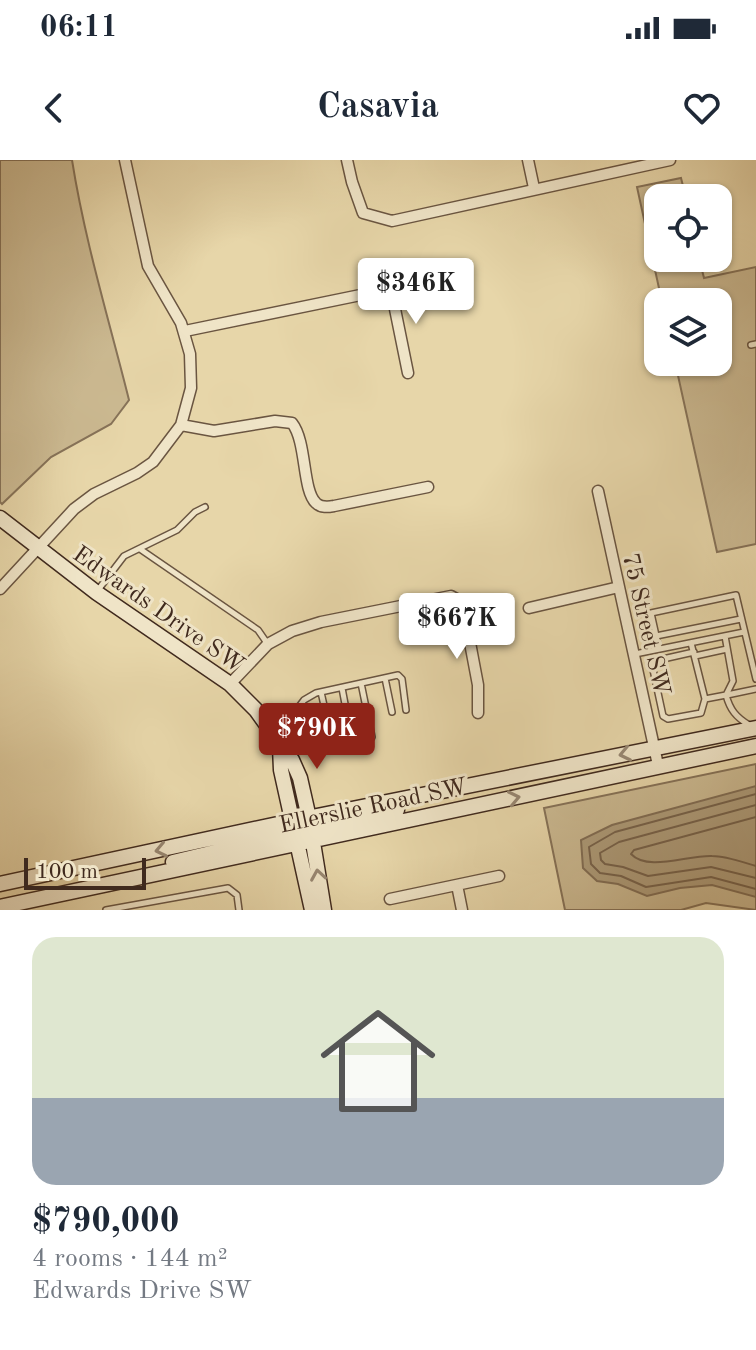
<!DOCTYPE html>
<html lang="en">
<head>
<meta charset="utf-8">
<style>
  :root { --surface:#fff; --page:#f2f2f3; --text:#1f2937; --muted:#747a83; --line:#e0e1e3; --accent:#8f2418 }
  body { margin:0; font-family:"Old Standard TT",serif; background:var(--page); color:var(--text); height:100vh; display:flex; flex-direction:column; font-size:30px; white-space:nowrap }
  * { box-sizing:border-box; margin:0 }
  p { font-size:26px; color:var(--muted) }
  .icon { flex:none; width:44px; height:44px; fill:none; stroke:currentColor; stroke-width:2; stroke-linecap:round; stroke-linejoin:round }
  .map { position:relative; height:750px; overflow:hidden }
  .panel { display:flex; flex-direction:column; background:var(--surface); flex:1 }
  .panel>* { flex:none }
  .tools { position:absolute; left:644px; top:24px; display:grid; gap:16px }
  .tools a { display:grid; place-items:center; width:88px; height:88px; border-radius:16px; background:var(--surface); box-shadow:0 2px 6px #0004; font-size:40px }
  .scale { position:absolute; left:24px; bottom:20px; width:122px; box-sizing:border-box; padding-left:8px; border:4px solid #402a1e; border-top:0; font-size:22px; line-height:28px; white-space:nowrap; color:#402a1e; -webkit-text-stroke:6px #efe4c7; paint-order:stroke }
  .price { position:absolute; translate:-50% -68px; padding:0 18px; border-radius:8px; background:#fff; color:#222; font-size:26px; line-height:52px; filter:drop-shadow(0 2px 4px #0008) }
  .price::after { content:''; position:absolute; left:50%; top:48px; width:24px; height:18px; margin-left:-12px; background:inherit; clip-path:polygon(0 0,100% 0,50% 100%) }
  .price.on { background:var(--accent); color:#fff }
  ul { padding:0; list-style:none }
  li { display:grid; align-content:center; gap:16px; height:424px; padding:0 32px }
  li+li { border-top:2px solid var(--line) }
  li span { display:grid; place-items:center; height:248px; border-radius:24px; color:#555 }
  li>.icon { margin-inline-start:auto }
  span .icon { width:144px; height:144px; fill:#fffc; stroke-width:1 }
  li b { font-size:34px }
  .status { display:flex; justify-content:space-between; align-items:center; height:56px; padding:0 40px; background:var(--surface); direction:ltr }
  .status svg { height:22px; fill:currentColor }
  header { display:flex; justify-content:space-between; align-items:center; height:104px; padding:0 32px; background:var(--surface); font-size:36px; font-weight:600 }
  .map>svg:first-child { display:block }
  .green { fill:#cbb991; stroke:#867258; stroke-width:2 }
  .water { fill:#ae9c7a; stroke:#826e55; stroke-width:2 }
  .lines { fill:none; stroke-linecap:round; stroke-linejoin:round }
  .shore { stroke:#77634c; stroke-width:2 }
  .lane-casing { stroke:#6a5541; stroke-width:8 }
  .street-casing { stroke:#6a5541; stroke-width:13 }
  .secondary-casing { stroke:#402a1e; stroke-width:17 }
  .lane { stroke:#efe4c7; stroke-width:5 }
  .street { stroke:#efe4c7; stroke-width:10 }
  .secondary { stroke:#efe4c7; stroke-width:14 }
  .oneway { stroke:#988772 }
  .labels { text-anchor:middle; stroke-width:6; stroke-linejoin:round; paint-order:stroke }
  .street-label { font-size:24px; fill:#402a1e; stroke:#efe4c7 }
</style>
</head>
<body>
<div class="status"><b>06:11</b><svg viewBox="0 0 49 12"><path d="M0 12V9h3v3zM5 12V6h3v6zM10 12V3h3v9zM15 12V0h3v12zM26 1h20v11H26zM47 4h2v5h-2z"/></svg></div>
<header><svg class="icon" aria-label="back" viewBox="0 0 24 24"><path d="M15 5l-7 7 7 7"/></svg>Casavia<svg class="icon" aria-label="heart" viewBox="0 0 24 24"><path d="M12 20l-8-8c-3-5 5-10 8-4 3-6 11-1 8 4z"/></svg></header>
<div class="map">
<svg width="756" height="750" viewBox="0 0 756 750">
  <rect width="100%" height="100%" fill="#e7d6a9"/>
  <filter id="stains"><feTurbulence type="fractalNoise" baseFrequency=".0025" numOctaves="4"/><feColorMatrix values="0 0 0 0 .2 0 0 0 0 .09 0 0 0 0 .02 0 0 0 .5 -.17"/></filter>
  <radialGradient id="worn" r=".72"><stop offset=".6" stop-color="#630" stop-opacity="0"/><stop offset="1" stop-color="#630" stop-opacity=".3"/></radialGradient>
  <path class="green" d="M0,0H72C85,82 109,160 129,240L111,264L51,297L2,344L0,342Z
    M681,18L686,38H658V98H699L704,118L756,107V384L717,392L675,202H718V142H662L637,27Z
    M756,604V750L706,743L681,750H565L544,648Z"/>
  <path class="water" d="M756,626V737L712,725L680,728L647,736L618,724L597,721L583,708L581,680L612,665Z"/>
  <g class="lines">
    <path class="shore" d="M756,634L615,672L589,687L591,704L600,713L621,716L646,727L711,717L756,729
      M756,645L619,682L600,693L601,700L605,704L623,707L648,716L711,707L756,718
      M756,657L634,690L631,694C648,712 687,695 712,696C726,696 742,702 756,706"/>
    <g class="lane-casing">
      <path id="lane" d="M751,185L756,184
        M140,389L258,470L267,483
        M98,430L124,396L177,370L195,352L205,347
        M656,476L741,459
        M725,476L733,521L726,535
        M691,483L705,539L726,535C730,550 736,557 749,565
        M659,489L651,453L736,435L756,519
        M694,492L654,501L652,505L663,556L668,559L701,553L705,539
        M635,494L744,472
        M695,496L727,489
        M385,518L392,552
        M342,528L352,581L357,585L368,583L372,577L361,523
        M321,532L325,550
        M727,535L756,529
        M276,577L304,540L316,533L398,515L402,519L406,550
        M106,750L228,728L237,735L239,750"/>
    </g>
    <g class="street-casing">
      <path id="street" d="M125,0L148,106L181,163L190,194L191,228L181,265
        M347,0L352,22L363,53L392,61L670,0
        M528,0L534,28
        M185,171L380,131L388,134L394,144L408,213
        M598,331L658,605
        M0,429L74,349L94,334L137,313L153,302L181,265L214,271L275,261L292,263C307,282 302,330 316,343C321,348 328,347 334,346L428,327
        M529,448L619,427
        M230,524L268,484L292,471L321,462L451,436L460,441L464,451L478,525V553
        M457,725L462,750
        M390,739L499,716"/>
    </g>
    <g class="secondary-casing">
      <path id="secondary" d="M0,358L97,433L230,524L256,550L292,600L300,618L309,658L324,750
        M280,587L281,610L312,750
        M305,675L397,650
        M173,702L295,673L301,670L309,658
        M0,724L292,661L756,568
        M0,747L756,586"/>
    </g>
    <use href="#lane" class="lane"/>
    <use href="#street" class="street"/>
    <use href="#secondary" class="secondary"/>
  </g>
  <defs><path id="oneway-chevron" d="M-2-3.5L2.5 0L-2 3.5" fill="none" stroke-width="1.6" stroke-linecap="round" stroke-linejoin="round" transform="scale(2)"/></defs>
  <g class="oneway">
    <use href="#oneway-chevron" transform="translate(625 594) rotate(168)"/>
    <use href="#oneway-chevron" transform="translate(514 638) rotate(-12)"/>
    <use href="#oneway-chevron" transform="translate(161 690) rotate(168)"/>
    <use href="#oneway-chevron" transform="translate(318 715) rotate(-99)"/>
  </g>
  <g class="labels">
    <g class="street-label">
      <text transform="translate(159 449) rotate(35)" y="8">Edwards Drive SW</text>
      <text transform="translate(647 464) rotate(77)" y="8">75 Street SW</text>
      <text transform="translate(373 645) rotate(-12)" y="8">Ellerslie Road SW</text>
    </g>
  </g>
  <rect width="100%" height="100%" filter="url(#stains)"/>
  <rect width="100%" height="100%" fill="url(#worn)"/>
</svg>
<div class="tools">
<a><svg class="icon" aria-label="locate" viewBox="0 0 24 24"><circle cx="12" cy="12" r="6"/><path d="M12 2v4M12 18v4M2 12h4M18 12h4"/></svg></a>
<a><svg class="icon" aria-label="layers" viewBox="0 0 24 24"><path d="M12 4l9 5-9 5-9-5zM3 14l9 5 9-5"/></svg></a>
</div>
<div class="scale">100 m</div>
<b class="price" style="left:416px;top:166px">$346K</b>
<b class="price" style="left:457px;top:501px">$667K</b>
<b class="price on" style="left:317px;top:611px">$790K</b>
</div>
<section class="panel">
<ul>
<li><span style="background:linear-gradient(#dfe7d0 65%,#9aa5b1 0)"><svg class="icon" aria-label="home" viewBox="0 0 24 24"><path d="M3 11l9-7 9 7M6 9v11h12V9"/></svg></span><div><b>$790,000</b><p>4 rooms · 144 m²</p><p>Edwards Drive SW</p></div></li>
</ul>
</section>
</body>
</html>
